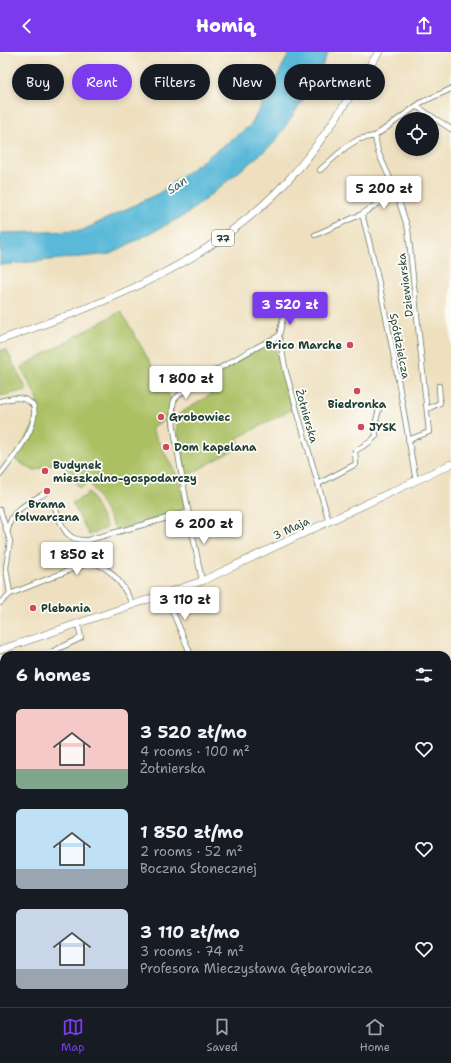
<!DOCTYPE html>
<html lang="en">
<head>
<meta charset="utf-8">
<style>
  :root { --surface:#171b24; --page:#20242c; --text:#f1f3f6; --muted:#9ea1a6; --line:#363941; --accent:#7c3aed }
  body { margin:0; font-family:"Shantell Sans",sans-serif; background:var(--page); color:var(--text); height:100vh; display:flex; flex-direction:column; font-size:15px; white-space:nowrap }
  * { box-sizing:border-box; margin:0 }
  p { font-size:13px; color:var(--muted) }
  .icon { flex:none; width:22px; height:22px; fill:none; stroke:currentColor; stroke-width:2; stroke-linecap:round; stroke-linejoin:round }
  .map { position:relative; flex:1; overflow:hidden }
  .drawer { position:absolute; left:0px; top:599px; width:451px; height:356px; display:flex; flex-direction:column; background:var(--surface); border-radius:12px 12px 0 0; box-shadow:0 2px 6px #0003 }
  .drawer>* { flex:none }
  .guide { position:absolute; left:12px; top:12px; width:427px; height:36px; display:flex; gap:8px }
  .tools { position:absolute; left:395px; top:60px; display:grid; gap:8px }
  .tools a { display:grid; place-items:center; width:44px; height:44px; border-radius:50%; background:var(--surface); box-shadow:0 2px 6px #0003; font-size:20px }
  .price { position:absolute; translate:-50% -34px; padding:0 9px; border-radius:4px; background:#fff; color:#222; font-size:13px; line-height:26px; filter:drop-shadow(0 1px 2px #0008) }
  .price::after { content:''; position:absolute; left:50%; top:24px; width:12px; height:9px; margin-left:-6px; background:inherit; clip-path:polygon(0 0,100% 0,50% 100%) }
  .price.active { background:var(--accent); color:#fff }
  ul { padding:0; list-style:none }
  li { display:flex; align-items:center; gap:12px; height:100px; padding:0 16px }
  li span { display:grid; place-items:center; flex:none; width:112px; height:80px; border-radius:6px; color:#555 }
  li>.icon { margin-inline-start:auto }
  span .icon { width:48px; height:48px; fill:#fffc; stroke-width:1 }
  li b { font-size:17px }
  h2 { display:flex; justify-content:space-between; align-items:center; height:48px; padding:0 16px; font-size:17px }
  .tag { padding:0 14px; border-radius:18px; background:var(--surface); box-shadow:0 2px 6px #0003; font-size:14px; line-height:36px }
  .tag.active { background:var(--accent); color:#fff }
  header { display:flex; justify-content:space-between; align-items:center; height:52px; padding:0 16px; background:var(--accent); color:#fff; font-size:18px; font-weight:800 }
  .menu { display:flex; justify-content:space-around; align-items:center; height:56px; border-top:1px solid var(--line); background:var(--surface); font-size:11px; color:var(--muted) }
  .menu a { display:grid; justify-items:center; gap:2px }
  .menu .active { color:var(--accent) }
  .map>svg:first-child { display:block }
  .green { fill:#abc064; stroke:#657e4c }
  .water { fill:#5ab9d8; stroke:#3c7b86 }
  .lines { fill:none; stroke-linecap:round; stroke-linejoin:round }
  .street-casing { stroke:#677665; stroke-width:6 }
  .secondary-casing { stroke:#677665; stroke-width:8 }
  .primary-casing { stroke:#677665; stroke-width:8 }
  .street { stroke:#fff; stroke-width:4.5 }
  .secondary { stroke:#fff; stroke-width:7 }
  .primary { stroke:#fff; stroke-width:7 }
  .rail { stroke:#1f3d34; stroke-width:1 }
  .poi-dot { fill:#d1495b; stroke:#fdfcf7; stroke-width:1.5 }
  .labels { text-anchor:middle; stroke-width:3.5; stroke-linejoin:round; paint-order:stroke }
  .shield { fill:#fdfcf7; stroke:#62766e; stroke-width:1 }
  .shield-label { font-size:10px; font-weight:bold; fill:#1f3d34 }
  .street-label { font-size:11px; fill:#1f3d34; stroke:#fdfcf7 }
  .poi-label { font-size:11px; font-weight:bold; fill:#1f3d34; stroke:#fdfcf7; text-anchor:start }
  .water-label { font-size:12px; font-style:italic; fill:#316265; stroke:#fdfcf7 }
</style>
</head>
<body>
<header><svg class="icon" aria-label="back" viewBox="0 0 24 24"><path d="M15 5l-7 7 7 7"/></svg>Homiq<svg class="icon" aria-label="share" viewBox="0 0 24 24"><path d="M12 15V3M7 8l5-5 5 5M5 13v7h14v-7"/></svg></header>
<div class="map">
<svg width="451" height="955" viewBox="0 0 451 955">
  <rect width="100%" height="100%" fill="#fdfcf7"/>
  <filter id="ink" filterUnits="userSpaceOnUse"><feTurbulence type="fractalNoise" baseFrequency=".025" numOctaves="2"/><feDisplacementMap in="SourceGraphic" scale="8" xChannelSelector="R" yChannelSelector="G"/><feConvolveMatrix kernelMatrix="1 2 1 2 8 2 1 2 1" color-interpolation-filters="sRGB"/></filter>
  <filter id="wash" filterUnits="userSpaceOnUse"><feTurbulence type="fractalNoise" baseFrequency=".012" numOctaves="4" result="noise"/><feDisplacementMap in="SourceGraphic" scale="16" xChannelSelector="R" yChannelSelector="G"/><feGaussianBlur stdDeviation="0.9" result="paint"/><feColorMatrix in="noise" values="0 0 0 0 0 0 0 0 0 0 0 0 0 0 0 0 0 1.4 0 .05"/><feComposite in="paint" operator="in"/></filter>
  <g filter="url(#wash)">
    <rect width="100%" height="100%" fill="#eee0bf"/>
    <path class="green" d="M121,259L172,349L173,363L151,376L180,429L186,459L116,478L90,431L79,436L67,416L64,417L59,409L34,419L14,407L33,375L38,348L21,315Z
      M270,290L274,292L293,357L237,386L241,394L185,425L179,397L176,364L211,342L206,331L211,325Z
      M6,297L27,338L0,344V299Z
      M89,440L107,476L89,483L72,451L87,443L86,441Z"/>
    <path class="water" d="M290,0H328L316,29L274,91L187,162L110,202L0,213V181L81,179L159,141L251,73Z"/>
  </g>
  <g filter="url(#ink)">
    <g class="lines">
      <g class="street-casing">
        <path id="street" d="M416,54L451,77
          M375,84L378,100L396,140L408,177L429,380L408,388
          M320,118L346,95L359,87L375,84L422,50L451,37
          M362,162C386,250 400,340 416,429
          M315,183L362,162L396,140
          M284,261L279,284L286,320L329,470
          M0,349C12,346 24,343 33,353C41,373 12,407 0,423
          M427,357L440,351L439,334
          M318,432L356,412L355,399L370,390L376,384L375,373L379,357
          M53,451C62,470 62,490 88,488L189,460
          M0,458L10,489L6,516L10,542L0,551
          M8,478C10,458 30,450 45,441
          M202,529C193,484 184,440 177,395C175,383 170,360 174,349C178,337 264,291 279,284
          M10,542L90,510C112,514 124,535 133,553
          M165,542L191,603
          M45,603L81,586L78,571"/>
      </g>
      <g class="secondary-casing">
        <path id="secondary" d="M0,598L202,529L451,412"/>
      </g>
      <g class="primary-casing">
        <path id="primary" d="M0,288C105,251 214,211 290,126C325,88 350,42 379,0"/>
      </g>
      <use href="#street" class="street"/>
      <use href="#secondary" class="secondary"/>
      <use href="#primary" class="primary"/>
      <path class="rail" d="M447,708L451,706
        M33,955L37,951"/>
    </g>
  </g>
  <g class="poi-dot">
    <circle cx="350" cy="293" r="4"/>
    <circle cx="357" cy="339" r="4"/>
    <circle cx="161" cy="365" r="4"/>
    <circle cx="361" cy="375" r="4"/>
    <circle cx="166" cy="395" r="4"/>
    <circle cx="45" cy="419" r="4"/>
    <circle cx="47" cy="439" r="4"/>
    <circle cx="33" cy="556" r="4"/>
  </g>
  <g class="labels">
    <rect class="shield" x="212" y="178" width="22" height="16" rx="3"/>
    <g class="shield-label">
      <text x="223" y="190">77</text>
    </g>
    <g class="street-label">
      <text transform="translate(405 233) rotate(-97)" y="4">Dziewiarska</text>
      <text transform="translate(400 294) rotate(79)" y="4">Spółdzielcza</text>
      <text transform="translate(307 364) rotate(74)" y="4">Żołnierska</text>
      <text transform="translate(291 476) rotate(-25)" y="4">3 Maja</text>
    </g>
    <g class="poi-label">
      <text x="342" y="297" text-anchor="end">Brico Marche</text>
      <text x="357" y="356" text-anchor="middle">Biedronka</text>
      <text x="169" y="369">Grobowiec</text>
      <text x="369" y="379">JYSK</text>
      <text x="174" y="399">Dom kapelana</text>
      <text x="53" y="417">Budynek<tspan x="53" dy="13">mieszkalno-gospodarczy</tspan></text>
      <text x="47" y="456" text-anchor="middle">Brama<tspan x="47" dy="13">folwarczna</tspan></text>
      <text x="41" y="560">Plebania</text>
    </g>
    <g class="water-label">
      <text transform="translate(177 133) rotate(-35)" y="4">San</text>
    </g>
  </g>
</svg>
<div class="tools">
<a><svg class="icon" aria-label="locate" viewBox="0 0 24 24"><circle cx="12" cy="12" r="6"/><path d="M12 2v4M12 18v4M2 12h4M18 12h4"/></svg></a>
</div>
<b class="price" style="left:384px;top:158px">5 200 zł</b>
<b class="price active" style="left:290px;top:274px">3 520 zł</b>
<b class="price" style="left:186px;top:348px">1 800 zł</b>
<b class="price" style="left:204px;top:493px">6 200 zł</b>
<b class="price" style="left:77px;top:524px">1 850 zł</b>
<b class="price" style="left:185px;top:569px">3 110 zł</b>
<div class="guide">
<a class="tag">Buy</a>
<a class="tag active">Rent</a>
<a class="tag">Filters</a>
<a class="tag">New</a>
<a class="tag">Apartment</a>
</div>
<section class="drawer">
<h2>6 homes<svg class="icon" aria-label="filters" viewBox="0 0 24 24"><path d="M4 7h16M4 17h16"/><circle cx="9" cy="7" r="2"/><circle cx="15" cy="17" r="2"/></svg></h2>
<ul>
<li><span style="background:linear-gradient(#f6c9c9 75%,#7fa58c 0)"><svg class="icon" aria-label="home" viewBox="0 0 24 24"><path d="M3 11l9-7 9 7M6 9v11h12V9"/></svg></span><div><b>3 520 zł/mo</b><p>4 rooms · 100 m²</p><p>Żołnierska</p></div><svg class="icon" aria-label="heart" viewBox="0 0 24 24"><path d="M12 20l-8-8c-3-5 5-10 8-4 3-6 11-1 8 4z"/></svg></li>
<li><span style="background:linear-gradient(#bfe0f5 75%,#9aa5b1 0)"><svg class="icon" aria-label="home" viewBox="0 0 24 24"><path d="M3 11l9-7 9 7M6 9v11h12V9"/></svg></span><div><b>1 850 zł/mo</b><p>2 rooms · 52 m²</p><p>Boczna Słonecznej</p></div><svg class="icon" aria-label="heart" viewBox="0 0 24 24"><path d="M12 20l-8-8c-3-5 5-10 8-4 3-6 11-1 8 4z"/></svg></li>
<li><span style="background:linear-gradient(#c9d6e8 75%,#9aa5b1 0)"><svg class="icon" aria-label="home" viewBox="0 0 24 24"><path d="M3 11l9-7 9 7M6 9v11h12V9"/></svg></span><div><b>3 110 zł/mo</b><p>3 rooms · 74 m²</p><p>Profesora Mieczysława Gębarowicza</p></div><svg class="icon" aria-label="heart" viewBox="0 0 24 24"><path d="M12 20l-8-8c-3-5 5-10 8-4 3-6 11-1 8 4z"/></svg></li>
</ul>
</section>
</div>
<nav class="menu">
<a class="active"><svg class="icon" aria-label="map" viewBox="0 0 24 24"><path d="M3 6l6-2 6 2 6-2v14l-6 2-6-2-6 2zM9 4v14M15 6v14"/></svg>Map</a>
<a><svg class="icon" aria-label="saved" viewBox="0 0 24 24"><path d="M7 4h10v16l-5-4-5 4z"/></svg>Saved</a>
<a><svg class="icon" aria-label="home" viewBox="0 0 24 24"><path d="M3 11l9-7 9 7M6 9v11h12V9"/></svg>Home</a>
</nav>
</body>
</html>
